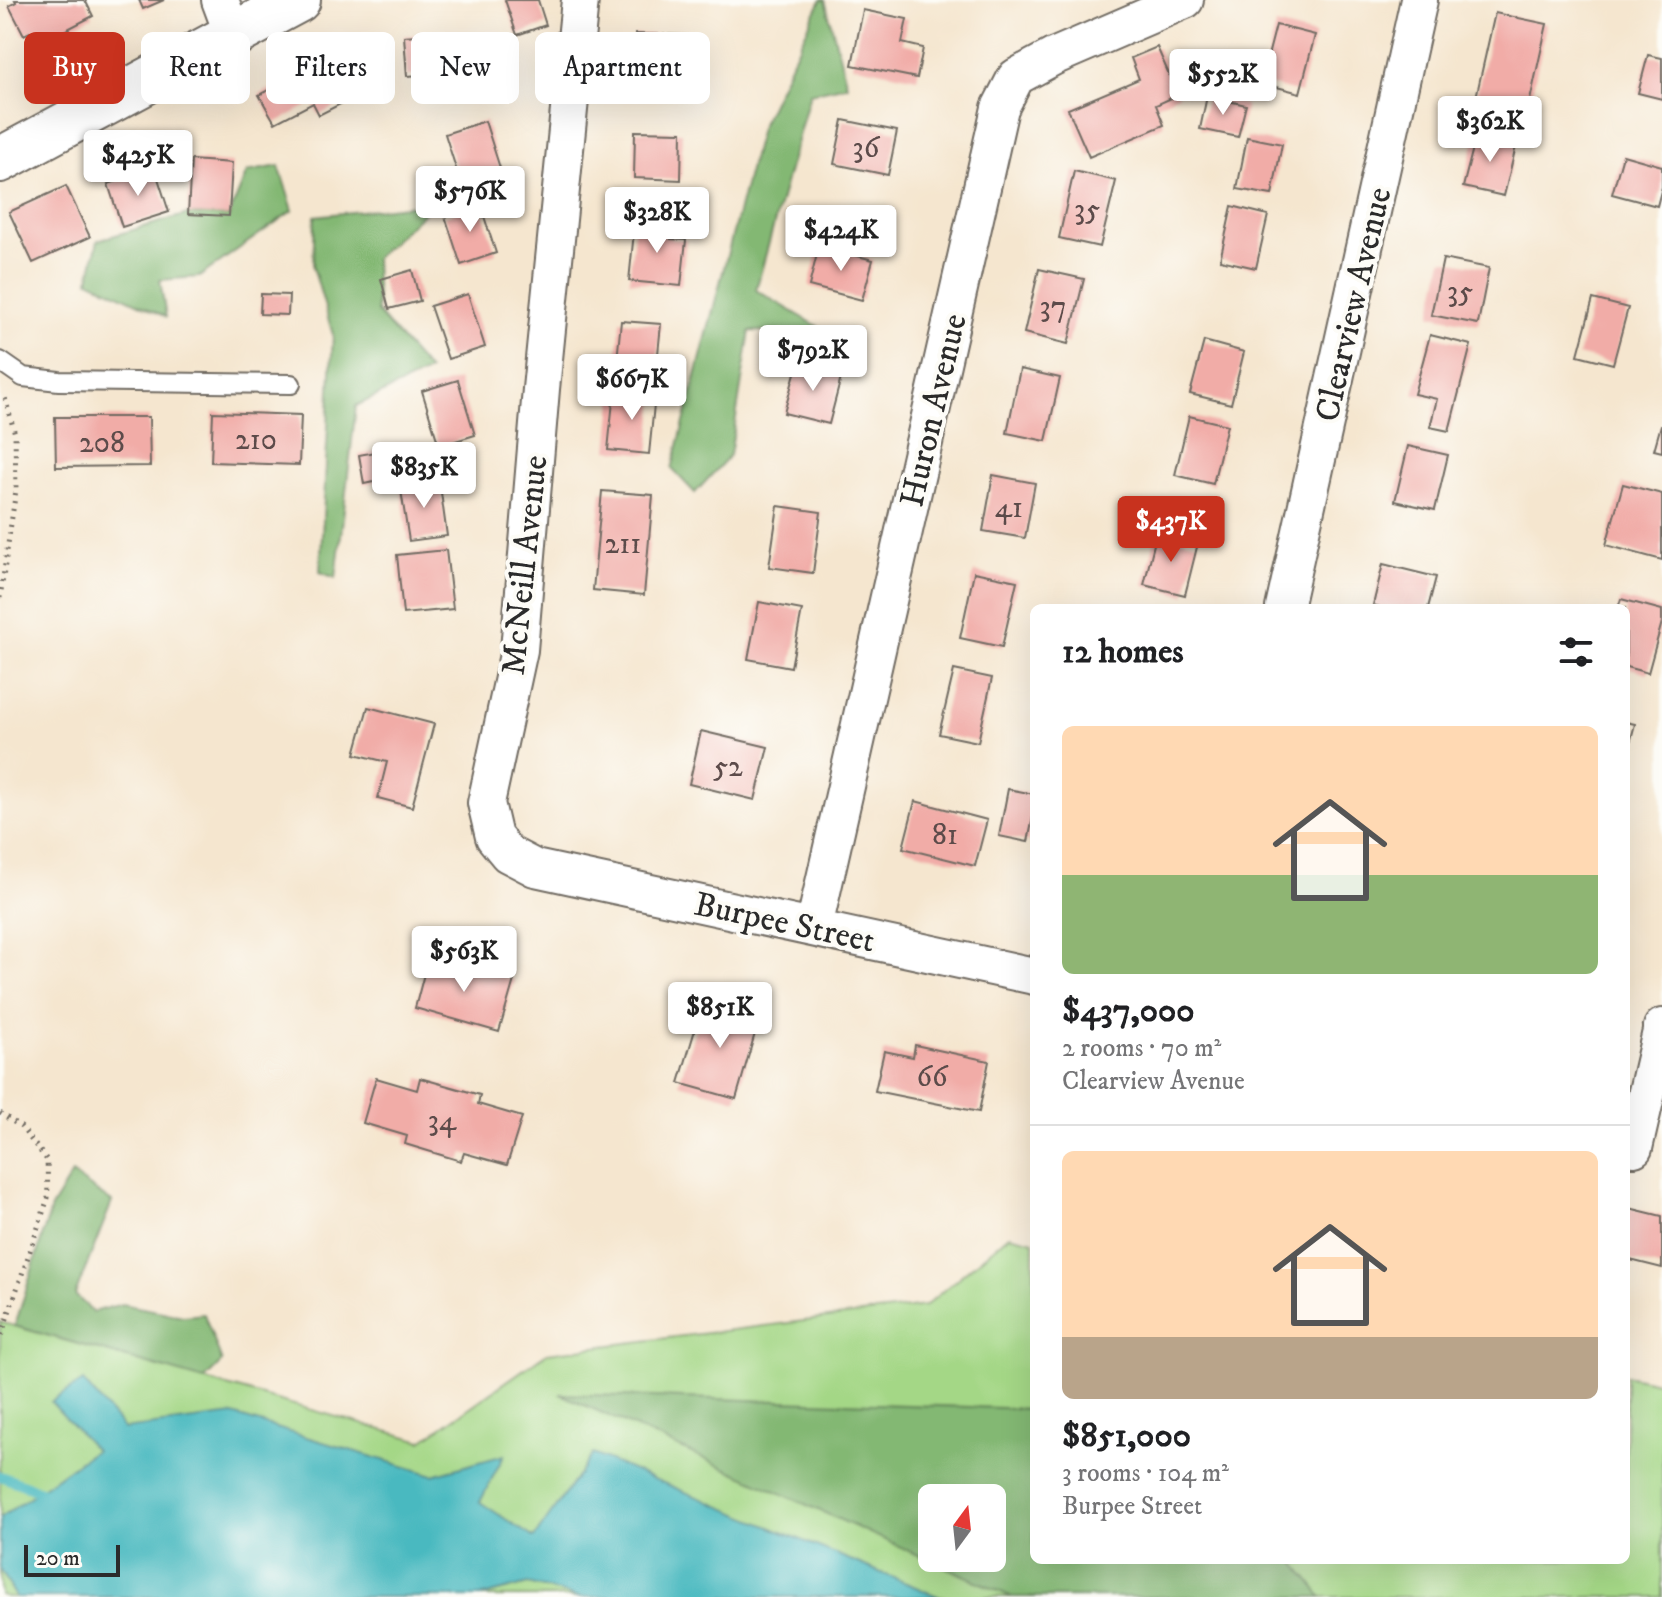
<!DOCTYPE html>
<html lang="en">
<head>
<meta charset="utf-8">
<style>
  :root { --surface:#fff; --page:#f2f2f2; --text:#202124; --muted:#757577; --line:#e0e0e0; --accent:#c8321e }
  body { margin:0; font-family:"IM FELL DW Pica",serif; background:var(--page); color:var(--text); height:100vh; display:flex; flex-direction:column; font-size:30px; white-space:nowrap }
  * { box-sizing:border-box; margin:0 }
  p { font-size:26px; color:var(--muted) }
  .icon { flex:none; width:44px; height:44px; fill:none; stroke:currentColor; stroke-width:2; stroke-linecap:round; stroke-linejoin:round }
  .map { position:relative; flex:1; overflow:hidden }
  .side { position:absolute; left:1030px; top:604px; width:600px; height:960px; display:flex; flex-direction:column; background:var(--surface); border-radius:12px; box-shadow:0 8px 32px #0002 }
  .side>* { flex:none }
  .banner { position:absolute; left:24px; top:32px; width:760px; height:72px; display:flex; gap:16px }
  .needle { width:52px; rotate:15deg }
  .fabs { position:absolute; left:918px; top:1484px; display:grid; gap:16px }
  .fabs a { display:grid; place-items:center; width:88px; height:88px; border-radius:12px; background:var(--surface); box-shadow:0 8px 32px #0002; font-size:40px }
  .scale { position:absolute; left:24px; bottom:20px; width:96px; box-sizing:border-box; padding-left:8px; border:4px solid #2b2b2b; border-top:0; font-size:22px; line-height:28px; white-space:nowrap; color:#2b2b2b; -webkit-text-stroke:6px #fdfcf7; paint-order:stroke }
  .price { position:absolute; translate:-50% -68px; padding:0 18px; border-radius:8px; background:#fff; color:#222; font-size:26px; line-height:52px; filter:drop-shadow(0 2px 4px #0008) }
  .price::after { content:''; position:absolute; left:50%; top:48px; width:24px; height:18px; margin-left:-12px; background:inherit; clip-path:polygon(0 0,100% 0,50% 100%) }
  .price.current { background:var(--accent); color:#fff }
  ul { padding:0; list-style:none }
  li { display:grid; align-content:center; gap:16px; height:424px; padding:0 32px }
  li+li { border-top:2px solid var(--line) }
  li span { display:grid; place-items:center; height:248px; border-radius:12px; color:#555 }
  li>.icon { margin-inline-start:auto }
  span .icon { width:144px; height:144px; fill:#fffc; stroke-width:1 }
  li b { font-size:34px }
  h2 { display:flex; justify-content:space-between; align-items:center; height:96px; padding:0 32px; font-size:34px }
  .tag { padding:0 28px; border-radius:12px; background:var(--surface); box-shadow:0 8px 32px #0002; font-size:28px; line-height:72px }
  .tag.current { background:var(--accent); color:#fff }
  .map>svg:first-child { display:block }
  .green { fill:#a4d786; stroke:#688158; stroke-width:2; fill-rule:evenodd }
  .forest { fill:#83b873; stroke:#57724f; stroke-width:2; fill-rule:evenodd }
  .water { fill:#4ab9c0; stroke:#3a7276; stroke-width:2 }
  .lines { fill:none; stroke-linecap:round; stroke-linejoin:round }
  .stream { stroke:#4ab9c0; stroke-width:10 }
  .building { fill:#f1aca7 }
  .service-casing { stroke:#726c64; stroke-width:22 }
  .minor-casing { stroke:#726c64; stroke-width:40 }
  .tertiary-casing { stroke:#726c64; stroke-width:48 }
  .path { stroke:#726c64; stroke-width:5; stroke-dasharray:2 6; stroke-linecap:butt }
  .service { stroke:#fff; stroke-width:18 }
  .minor { stroke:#fff; stroke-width:36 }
  .tertiary { stroke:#fff; stroke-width:44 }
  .labels { text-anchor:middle; stroke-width:8; stroke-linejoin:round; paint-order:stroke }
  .number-label { font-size:30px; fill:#5c4b4a }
  .street-label { font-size:34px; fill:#2b2b2b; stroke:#fdfcf7 }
</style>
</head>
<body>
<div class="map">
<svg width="1662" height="1597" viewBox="0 0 1662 1597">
  <rect width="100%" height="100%" fill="#fdfcf7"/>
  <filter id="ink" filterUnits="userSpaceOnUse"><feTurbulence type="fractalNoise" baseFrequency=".0125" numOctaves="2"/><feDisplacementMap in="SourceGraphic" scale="16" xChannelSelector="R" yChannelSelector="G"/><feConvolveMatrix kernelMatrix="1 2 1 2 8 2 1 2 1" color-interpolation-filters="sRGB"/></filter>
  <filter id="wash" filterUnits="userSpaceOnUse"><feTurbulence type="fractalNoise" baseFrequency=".006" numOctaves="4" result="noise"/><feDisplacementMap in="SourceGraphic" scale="32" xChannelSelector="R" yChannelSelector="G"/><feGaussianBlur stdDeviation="1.8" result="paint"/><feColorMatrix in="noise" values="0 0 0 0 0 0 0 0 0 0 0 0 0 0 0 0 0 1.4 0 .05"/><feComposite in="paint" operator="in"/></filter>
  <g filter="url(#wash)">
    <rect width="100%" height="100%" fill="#f5e6cf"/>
    <path class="green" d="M1009,1235L1034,1241V1560H1626V1375L1662,1383V1597H6L0,1595V1322L422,1441L547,1353L925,1306ZM932,1498H992V1558H932Z"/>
    <path class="forest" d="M821,0H825L847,85L810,93L756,290L829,333L750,331L730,455L695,493L672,469L760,128Z
      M279,166L293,210L199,277L160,280L166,317L89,280L98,240L188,214L229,216L247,172Z
      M434,203L375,258L377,312L429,371L356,406L336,578L320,572L333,335L313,267L315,216Z
      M72,1174L112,1202L75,1295L93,1312L122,1304L183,1316L204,1314L222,1362L204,1380L15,1326L51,1208Z
      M560,1394L1034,1409V1560H1293L1322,1597H1012ZM932,1498H992V1558H932Z"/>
    <path class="water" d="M83,1381L124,1429L233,1415L433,1475L504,1455L480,1502L534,1538L593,1454L940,1597H578L528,1584L480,1597H16L0,1569V1518L95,1450L51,1402Z"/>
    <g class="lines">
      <path class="stream" d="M0,1476L51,1495"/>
    </g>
    <g id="blocks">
      <path class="building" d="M15,0H85L93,16L37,45L30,32L24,35L9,6L16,2Z
        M139,0H164L143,9Z
        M505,0H538L546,25L517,35Z
        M863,10L907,19L902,43L923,48L917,78L852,65Z
        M1495,13L1547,24L1527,114L1475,102Z
        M1276,25L1315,35L1300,93L1261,83Z
        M447,33L450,73L407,76L404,36Z
        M635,34L688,35L687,77L670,76V85H657L658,75H644V55H635Z
        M1157,47L1178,95L1156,105L1164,125L1089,157L1068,109L1139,79L1131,58Z
        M335,55L356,96L319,115L313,103L275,123L259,95Z
        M1648,55L1662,58V99L1638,93Z
        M1207,96L1246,105L1238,137L1200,129Z
        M843,120L897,131L888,175L834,164Z
        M485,121L500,168L460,181L445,134Z
        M635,131L682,132L681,180L634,178Z
        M1477,132L1517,142L1504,196L1463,187Z
        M1247,137L1282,144L1272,195L1237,189Z
        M1623,155L1662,166V187L1657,206L1612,194Z
        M191,160L232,163L229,216L188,214Z
        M155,169L169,212L122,227L108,184Z
        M1074,171L1116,181L1100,247L1059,238Z
        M66,186L90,237L33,263L9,212Z
        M480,204L496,253L461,265L445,216Z
        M1232,206L1268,215L1256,268L1220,260Z
        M635,222L673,226L671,239L686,240L681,286L629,281Z
        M819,246L873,260L862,300L809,286Z
        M1443,259L1489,268L1478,324L1431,315Z
        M1039,269L1084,279L1068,344L1024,333Z
        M412,270L420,301L389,309L381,279Z
        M261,294L289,295L288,315L260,314Z
        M468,294L485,347L448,359L430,306Z
        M1593,299L1628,308L1613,364L1578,355Z
        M621,321L661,324L655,384L615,380Z
        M1430,335L1471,345L1449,431L1430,427L1437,399L1414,394Z
        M1204,341L1244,352L1231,404L1190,394Z
        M798,362L842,374L829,424L784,413Z
        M1020,369L1060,378L1046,441L1007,433Z
        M458,380L475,435L439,446L422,391Z
        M614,391L655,395L649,454L608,450Z
        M213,412L301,415L299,465L211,462Z
        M1189,416L1227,425L1213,484L1175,475Z
        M55,417H149L150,466L56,467Z
        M1661,425H1662V452L1654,450Z
        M1408,446L1448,455L1435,510L1395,501Z
        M391,449L397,477L364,484L359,455Z
        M993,475L1035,483L1025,538L983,531Z
        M439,478L447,536L409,541L400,484Z
        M1623,484L1662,494V560L1606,545Z
        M602,491L653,495L644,595L593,590Z
        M778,506L821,512L813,573L769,567Z
        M1157,532L1198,543L1185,595L1144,585Z
        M446,550L453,609L403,614L397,555Z
        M1383,564L1436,577L1428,608H1383L1373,605Z
        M974,572L1017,581L1002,647L960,638Z
        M1621,599L1662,610V622L1648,673L1626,667V608H1618Z
        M759,602L802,610L791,667L748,659Z
        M954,670L992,678L978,742L939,734Z
        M368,707L434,724L412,807L378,798L387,762L355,754Z
        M1626,722L1635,724L1627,754H1626Z
        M701,731L768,747L755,800L689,784Z
        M1008,789L1034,794V812L1028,842L999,836Z
        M915,801L987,820L975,866L903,848Z
        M429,955L514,980L499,1032L415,1008Z
        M704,1000L760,1016L736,1099L679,1083Z
        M915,1045L989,1061L979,1112L875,1091L884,1051L913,1057Z
        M376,1078L417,1090L420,1078L480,1095L478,1104L522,1117L507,1165L464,1153L461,1161L405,1144L407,1136L363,1123Z
        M1629,1208L1662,1216V1268L1626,1259V1223Z"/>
    </g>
  </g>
  <g filter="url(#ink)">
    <use href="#blocks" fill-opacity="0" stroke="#726c64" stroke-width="2"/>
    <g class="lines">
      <g class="service-casing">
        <path id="service" d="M0,361L23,377L59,381L291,384"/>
      </g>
      <g class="minor-casing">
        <path id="minor" d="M220,0L233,35
          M580,0L541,389L519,650L486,803L494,837L508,854L535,868L1034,976
          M1284,608L1419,0
          M814,927L1000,108L1016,77L1053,57L1185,0
          M1634,1148L1662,1027"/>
      </g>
      <g class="tertiary-casing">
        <path id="tertiary" d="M0,160L298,0"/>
      </g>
      <path class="path" d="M0,598L16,490L15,434L4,394
        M0,1113L21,1127L47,1160L48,1198L0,1339"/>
      <use href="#service" class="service"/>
      <use href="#minor" class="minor"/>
      <use href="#tertiary" class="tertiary"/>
    </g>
  </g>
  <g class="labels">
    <g class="number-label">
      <text x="866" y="157">36</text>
      <text x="1087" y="219">35</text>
      <text x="1460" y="301">35</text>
      <text x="1053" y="316">37</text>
      <text x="256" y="449">210</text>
      <text x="102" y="452">208</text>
      <text x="1009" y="517">41</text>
      <text x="623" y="553">211</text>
      <text x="728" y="776">52</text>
      <text x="945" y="844">81</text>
      <text x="932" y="1086">66</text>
      <text x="442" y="1130">34</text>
    </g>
    <g class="street-label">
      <text transform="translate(1352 304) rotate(-77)" y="12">Clearview Avenue</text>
      <text transform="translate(932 410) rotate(-77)" y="12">Huron Avenue</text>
      <text transform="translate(523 565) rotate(-84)" y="12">McNeill Avenue</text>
      <text transform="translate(785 921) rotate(12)" y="12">Burpee Street</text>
    </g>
  </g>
</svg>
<div class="fabs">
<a><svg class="needle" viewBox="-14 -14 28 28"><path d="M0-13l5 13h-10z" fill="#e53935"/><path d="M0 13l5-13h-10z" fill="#757577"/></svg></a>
</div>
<div class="scale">20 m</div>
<b class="price" style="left:1223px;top:117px">$552K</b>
<b class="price" style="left:1490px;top:164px">$362K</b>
<b class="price" style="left:138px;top:198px">$425K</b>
<b class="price" style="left:470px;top:234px">$576K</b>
<b class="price" style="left:657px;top:255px">$328K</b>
<b class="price" style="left:841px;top:273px">$424K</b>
<b class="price" style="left:813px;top:393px">$792K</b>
<b class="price" style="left:632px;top:422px">$667K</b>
<b class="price" style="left:424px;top:510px">$835K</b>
<b class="price current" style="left:1171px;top:564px">$437K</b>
<b class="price" style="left:464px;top:994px">$563K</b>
<b class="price" style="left:720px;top:1050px">$851K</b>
<div class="banner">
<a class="tag current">Buy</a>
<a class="tag">Rent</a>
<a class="tag">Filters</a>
<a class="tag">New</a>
<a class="tag">Apartment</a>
</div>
<section class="side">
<h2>12 homes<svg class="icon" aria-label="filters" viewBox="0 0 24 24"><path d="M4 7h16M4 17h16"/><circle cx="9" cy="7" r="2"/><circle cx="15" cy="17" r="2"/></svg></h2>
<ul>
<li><span style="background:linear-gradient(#ffd9b3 60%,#8fb573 0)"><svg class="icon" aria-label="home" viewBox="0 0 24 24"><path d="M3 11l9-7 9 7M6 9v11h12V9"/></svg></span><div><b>$437,000</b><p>2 rooms · 70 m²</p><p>Clearview Avenue</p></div></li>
<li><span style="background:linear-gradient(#ffd9b3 75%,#b9a48a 0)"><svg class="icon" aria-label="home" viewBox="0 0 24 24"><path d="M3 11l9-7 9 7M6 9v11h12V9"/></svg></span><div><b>$851,000</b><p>3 rooms · 104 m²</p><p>Burpee Street</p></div></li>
</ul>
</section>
</div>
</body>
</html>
